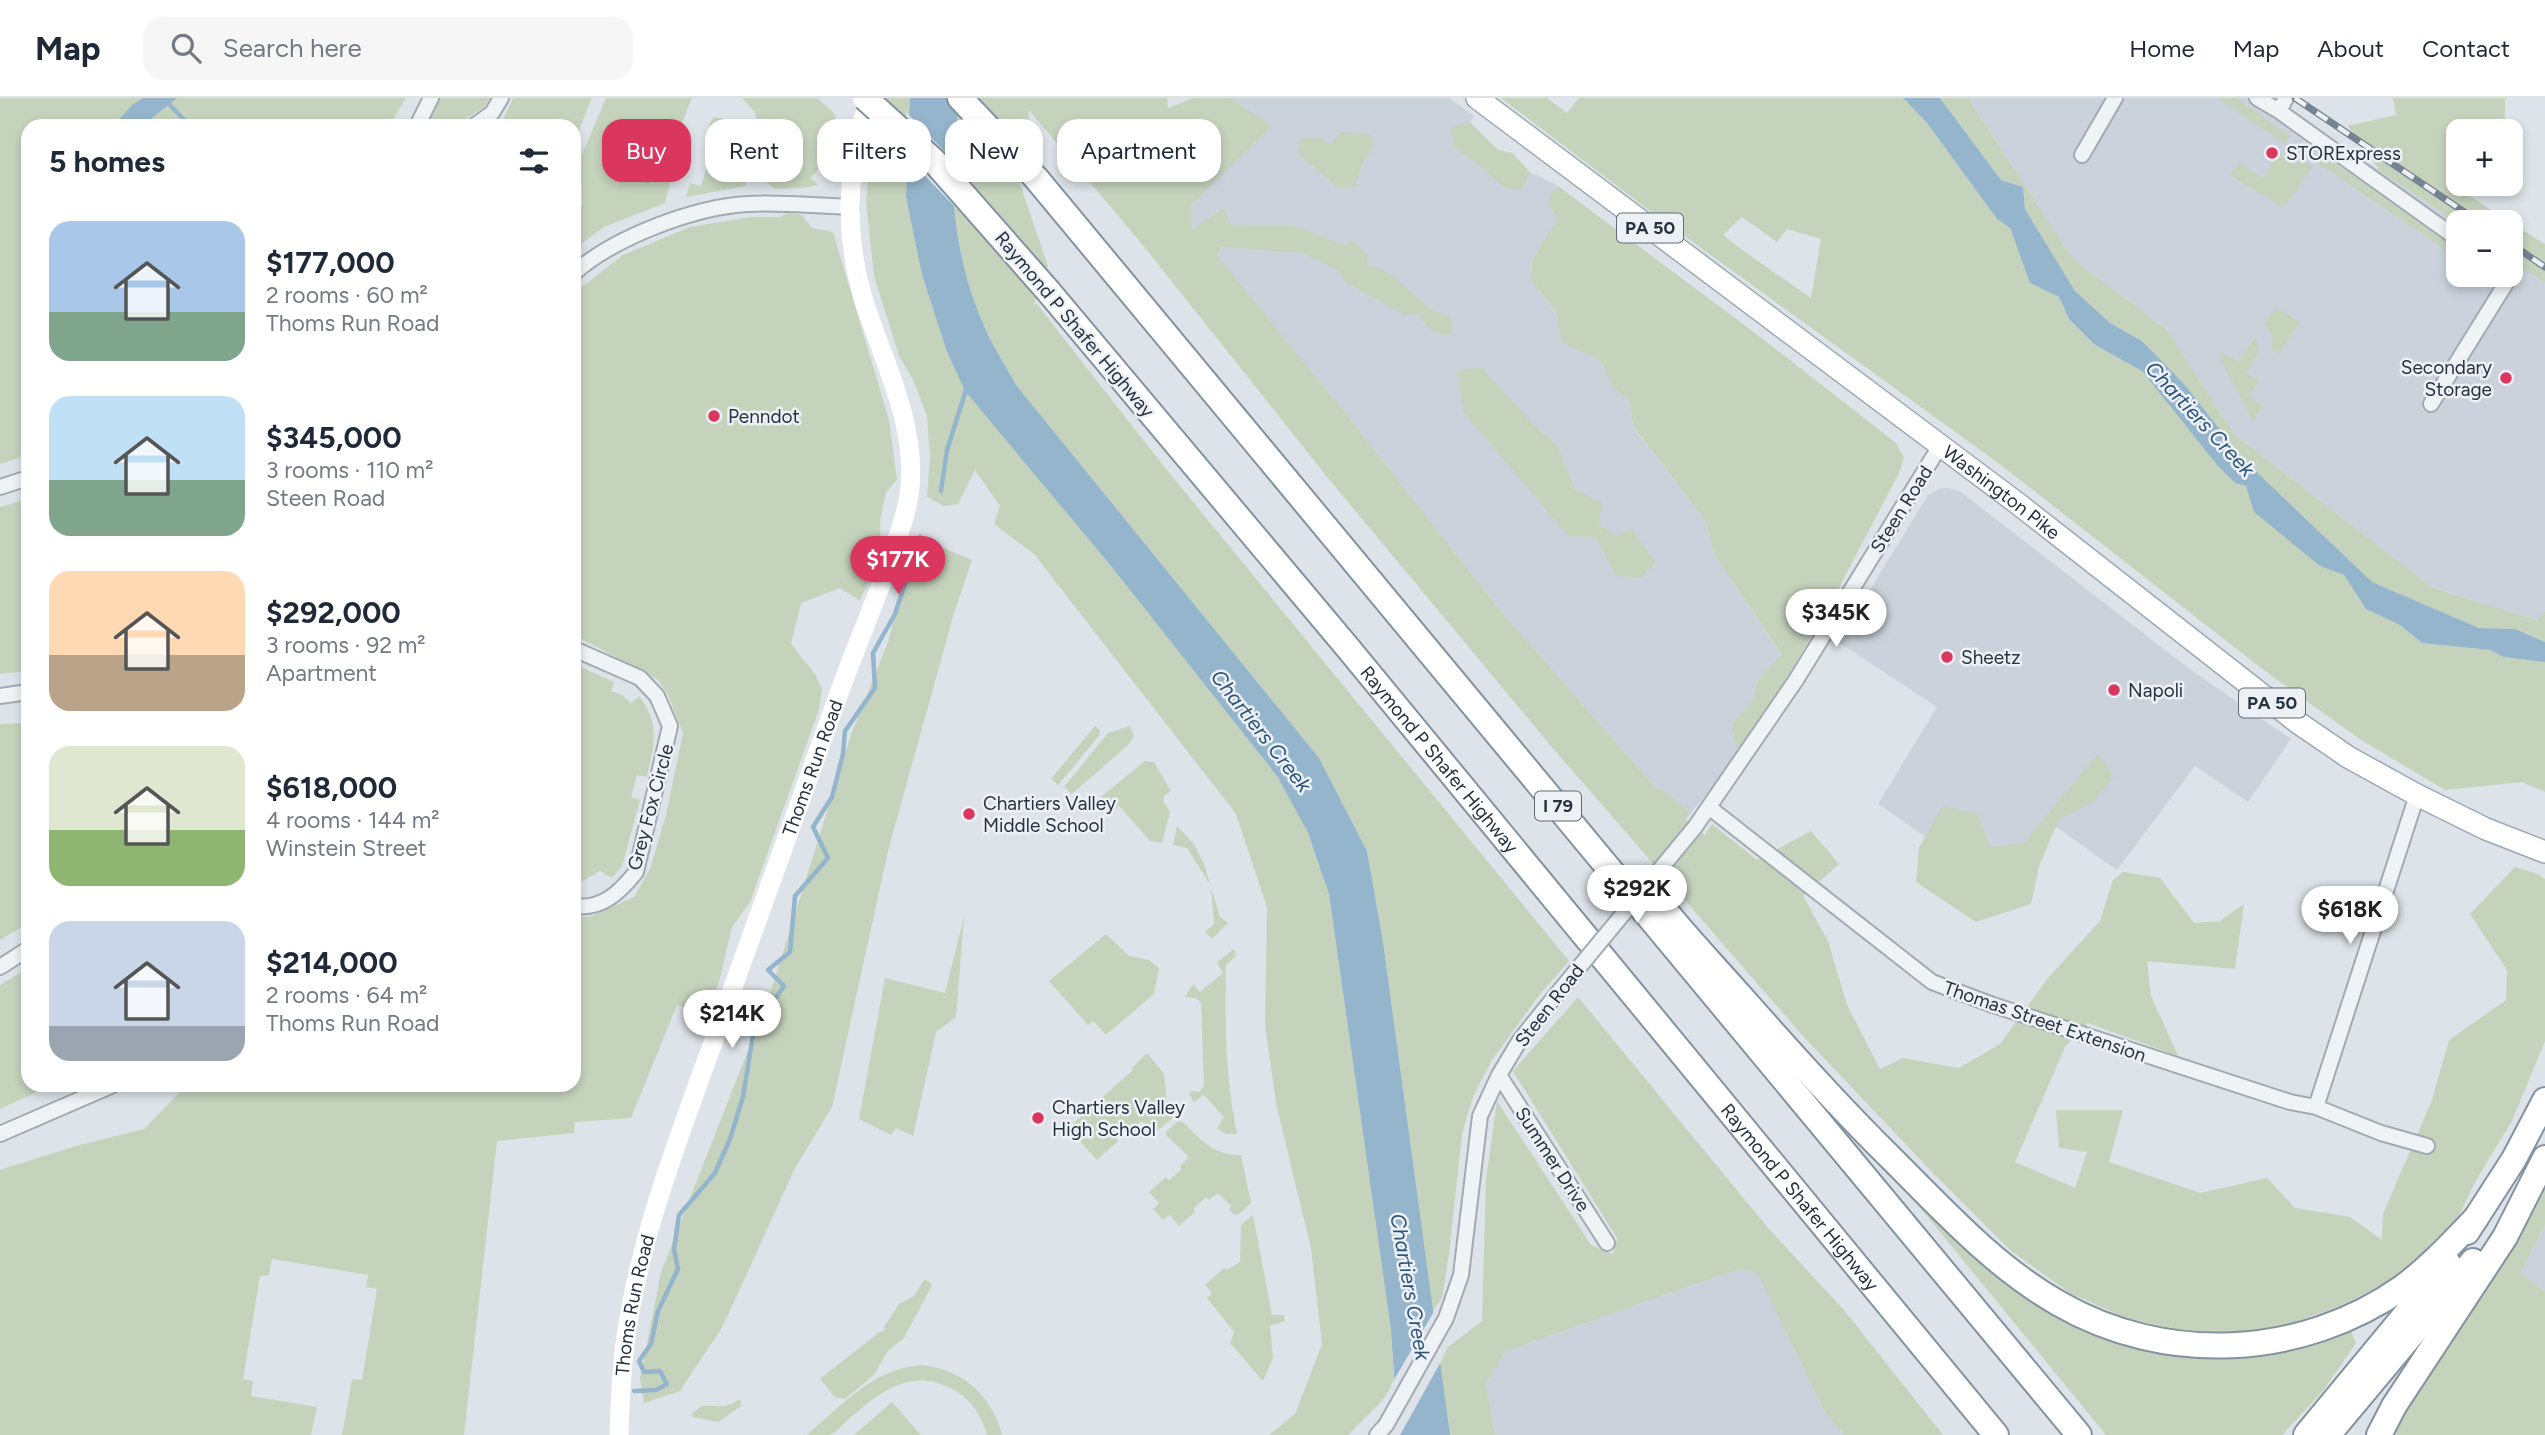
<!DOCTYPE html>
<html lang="en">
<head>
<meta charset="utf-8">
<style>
  :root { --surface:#fff; --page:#f6f6f7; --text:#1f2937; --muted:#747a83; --line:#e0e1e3; --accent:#da365e }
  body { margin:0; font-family:Figtree,sans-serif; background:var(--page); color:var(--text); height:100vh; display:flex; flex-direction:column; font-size:26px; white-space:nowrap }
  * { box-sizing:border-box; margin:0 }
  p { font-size:23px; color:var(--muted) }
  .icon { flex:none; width:38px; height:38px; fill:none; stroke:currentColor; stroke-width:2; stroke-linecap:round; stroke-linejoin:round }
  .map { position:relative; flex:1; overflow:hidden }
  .details { position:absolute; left:21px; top:21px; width:560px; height:973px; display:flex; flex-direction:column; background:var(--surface); border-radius:21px; box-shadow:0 4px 10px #0003 }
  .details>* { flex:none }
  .guide { position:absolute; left:602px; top:21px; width:665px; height:63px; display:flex; gap:14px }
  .tools { position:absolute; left:2446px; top:21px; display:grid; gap:14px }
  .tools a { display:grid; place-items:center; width:77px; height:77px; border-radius:14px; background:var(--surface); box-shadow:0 4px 10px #0003; font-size:35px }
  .price { position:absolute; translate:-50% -60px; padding:0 16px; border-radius:24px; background:#fff; color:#222; font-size:23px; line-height:46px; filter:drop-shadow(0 2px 4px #0008) }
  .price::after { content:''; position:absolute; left:50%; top:42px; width:21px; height:16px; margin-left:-10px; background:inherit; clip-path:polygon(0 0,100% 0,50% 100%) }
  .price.selected { background:var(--accent); color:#fff }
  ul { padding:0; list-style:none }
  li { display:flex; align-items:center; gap:21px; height:175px; padding:0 28px }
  li span { display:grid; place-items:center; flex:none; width:196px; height:140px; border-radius:21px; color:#555 }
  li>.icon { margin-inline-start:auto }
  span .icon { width:84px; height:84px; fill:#fffc; stroke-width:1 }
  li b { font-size:30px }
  h2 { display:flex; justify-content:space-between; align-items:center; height:84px; padding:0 28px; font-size:30px }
  .chip { padding:0 24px; border-radius:21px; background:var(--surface); box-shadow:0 4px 10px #0003; font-size:24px; line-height:63px }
  .chip.selected { background:var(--accent); color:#fff }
  header { display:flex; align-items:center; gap:42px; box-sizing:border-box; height:98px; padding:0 35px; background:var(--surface); border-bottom:2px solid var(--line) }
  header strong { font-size:33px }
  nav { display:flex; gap:38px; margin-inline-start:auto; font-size:24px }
  .search { width:490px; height:63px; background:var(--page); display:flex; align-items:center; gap:18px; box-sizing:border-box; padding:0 24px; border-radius:21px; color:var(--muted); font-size:26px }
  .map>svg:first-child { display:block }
  .built { fill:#cbd2db }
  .green { fill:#c5d3bd; fill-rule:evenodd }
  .water { fill:#95b5cc }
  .pier { fill:#dde3e8 }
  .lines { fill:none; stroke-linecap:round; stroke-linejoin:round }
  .stream { stroke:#95b5cc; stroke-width:4.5 }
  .street-casing { stroke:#a2aab2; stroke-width:18 }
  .primary-casing { stroke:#9ba8b5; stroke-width:24 }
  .highway-casing { stroke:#8392a0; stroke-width:28 }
  .street { stroke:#f0f3f6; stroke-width:14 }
  .secondary { stroke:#fff; stroke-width:19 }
  .primary { stroke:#fff; stroke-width:21 }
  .highway { stroke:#fff; stroke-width:24 }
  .rail-casing { stroke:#758493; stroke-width:7 }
  .rail { stroke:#edf1f6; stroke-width:4.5; stroke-dasharray:13; stroke-linecap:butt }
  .street-bridge-casing { stroke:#a2aab2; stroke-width:18; stroke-linecap:butt }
  .highway-bridge-casing { stroke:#8392a0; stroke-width:28; stroke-linecap:butt }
  .street-bridge { stroke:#f0f3f6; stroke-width:14 }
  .highway-bridge { stroke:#fff; stroke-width:24 }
  .poi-dot { fill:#da365e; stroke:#edf1f6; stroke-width:2.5 }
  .labels { text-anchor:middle; stroke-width:5; stroke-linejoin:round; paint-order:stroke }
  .shield { fill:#edf1f6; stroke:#616b77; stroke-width:2 }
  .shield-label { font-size:18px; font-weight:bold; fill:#253240 }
  .poi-label { font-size:19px; fill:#253240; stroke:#edf1f6; text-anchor:start }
  .street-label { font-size:19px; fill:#253240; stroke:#edf1f6 }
  .water-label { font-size:21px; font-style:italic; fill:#2c5578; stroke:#edf1f6 }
</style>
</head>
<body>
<header>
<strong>Map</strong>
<div class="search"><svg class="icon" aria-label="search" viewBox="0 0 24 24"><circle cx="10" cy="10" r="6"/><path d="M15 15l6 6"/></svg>Search here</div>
<nav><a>Home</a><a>Map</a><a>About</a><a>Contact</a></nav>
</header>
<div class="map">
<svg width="2545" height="1337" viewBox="0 0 2545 1337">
  <rect width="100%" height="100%" fill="#dde3e8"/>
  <path class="built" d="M1047,0L1271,28L1231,0H1449L1474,18L1454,49L1523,92L1530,74L1558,88L1550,97L1558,120L1532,162L1531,182L1556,216L1561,243L1600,262L1612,286L1630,304L1633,329L1706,424L1714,456L1781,557L1757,583L1754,600L1731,627L1748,646L1686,721L1665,693L1657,691L1500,512L1347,317L1217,158L1225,145L1223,111L1190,133Z
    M1968,0H2272L2459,126V177H2511V162L2545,184V513L2537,522L2433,490L2234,336L2167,232L2073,161Z
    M1949,390L1961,394L2187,569L2291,641L2248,704L2195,668L2117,772L2056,729L2006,794L1878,706L1937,609L1838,544L1928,397L1939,391Z
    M2545,1127V1193L2519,1175Z
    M1738,1171L1757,1173L1824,1313L1844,1337H1495L1486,1285L1506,1253Z"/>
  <path class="green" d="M0,0H406L389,28H28V357L0,366Z
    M440,0H490L484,9L455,28H424Z
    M513,0H592L574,44V28H500Z
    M606,0H692L674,44L676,61L665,105L604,129L574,151V132L582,106L581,59Z
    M742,0H817L836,17L822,75L818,71L811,80L818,87L803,90L775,91L765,83L762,71L776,68L754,13Z
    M884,0H910L906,99L922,177L947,254L965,292L1111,468L1277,678L1308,735L1329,796L1391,1232L1394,1285L1382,1303L1348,1337H1269L1295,1316L1322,1246L1311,1150L1277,1010L1265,928L1267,809L1236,716L1034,456L994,426L1000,408L975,372L958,406L944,408L927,399L930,359L927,318L913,282L899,258L874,178L866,103L871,51Z
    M961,0H1167L1168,10L1193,0H1231L1272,28L1191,107V132L1223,110L1231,127L1295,128L1345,148L1351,142L1368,156L1367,167C1393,171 1410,195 1430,210C1436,214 1444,216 1451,219L1452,236C1435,239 1427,228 1417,216L1404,217L1347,185L1337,171L1301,155L1222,149L1217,157L1347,317L1500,512L1657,691L1665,693L1689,714L1686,722L1705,737L1712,726L1757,762L1811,733L1839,766L1803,798L1828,843L1847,907L1880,971L1903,960L1959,970L2000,946L2048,880L2100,823L2113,782L2123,774L2160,780L2194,825L2220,823L2244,806L2235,871L2147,863L2151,898L2178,958L2088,925L2065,949L2015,1064L2075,1090L2087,1054L2059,1050L2056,1012H2123L2109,1064L2200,1095L2267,1080L2295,1110L2350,1119L2382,1142L2383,1116L2432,1002L2449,942L2506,902L2507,872L2470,816L2515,769L2538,776L2545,781V943L2512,1023L2475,1084L2456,1124L2415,1166L2374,1191L2340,1208L2289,1226L2232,1236L2176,1233L2121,1218L2070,1195L2010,1152L1934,1076L1802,937L1551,648L1328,380L1146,151L1029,12L1027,47L1020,86L1048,168L1033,208L1036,205L1162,366L1569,863L1540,896L1492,962L1473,999L1462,1036L1449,1156L1442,1200L1433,1213L1383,844L1367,753L1319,660L1016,287C1006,268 994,250 985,230C953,158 945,77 961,0Z
    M1501,0H1547L1567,15L1579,0H1903L1927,25L1997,121L2010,130L2030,185L2059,199L2069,221L2095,247L2142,273L2217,367L2235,385L2246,388L2320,468L2344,477L2366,511L2400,527L2422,545L2490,552L2504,559L2545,564V694L2522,684L2445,692L2361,642L2261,570L2001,367L1654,116ZM1742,119L1777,144L1787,131L1821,141L1811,200C1782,179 1751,160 1723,137Z
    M1940,0H1968L2073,161L2167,232L2234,336L2433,490L2537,522L2545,513V544L2515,531L2479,530L2372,484L2243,361L2185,287L2142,243L2110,225L2075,193L2025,111L2023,89L2001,82Z
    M2217,0H2237L2290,38L2285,46Z
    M2393,0H2505V33H2459V63H2455V89L2510,124H2459V126L2380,73L2348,28L2396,17Z
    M714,19L734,23L723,29L734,54L741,53L746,57V88L686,99L690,85L701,88L716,38L709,27Z
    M1470,24L1498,52L1512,55L1530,74L1523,92L1506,91L1474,63L1454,49L1451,30Z
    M1340,34L1370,36L1374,48L1362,66L1355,89H1337L1297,55L1301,39L1321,41L1329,47Z
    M2278,56L2295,67L2301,60L2313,68L2284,110L2230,77L2239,65L2262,80Z
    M2321,56L2459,149V161L2316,64Z
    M1558,88L1759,238L1896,345L1904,360L1899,375L1832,503L1748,646L1737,649L1731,627L1754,600L1757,583L1781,556L1714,456L1706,424L1633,328L1630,304L1611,286L1600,262L1561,244L1556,215L1531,182L1532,162L1558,120L1548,106L1550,97Z
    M787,115L802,117L812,130L833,134L889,322L897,382L886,394L880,423L881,451L860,503L840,490L801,505L791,546L815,576L822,591L819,611L750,804L732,829L719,884L706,916L677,907L631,1020L575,1024L574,1035L497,1043L464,1337H342L352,1281L362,1282L377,1191L366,1189L368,1177L272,1161L269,1177L260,1178L243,1281L253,1283L251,1298L317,1309L311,1337H0V1072L72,1049L144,1031L187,987H574V867L578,865L574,857V818L590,819L634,799L650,771L666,717L683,635L668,597L657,581L574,537V195L623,157L690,129L751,119H781Z
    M2511,125L2545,146V185L2511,162Z
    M2276,210L2300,224L2278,256L2273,253L2270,231L2263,227Z
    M2256,238L2259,254L2246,275L2259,284L2249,298L2263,308L2253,323L2218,257L2224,255L2238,264Z
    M1482,270L1537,330L1558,348L1575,392L1602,405L1599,426L1615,438L1631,431L1656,464L1641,480L1616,478L1595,439H1569L1464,315L1457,271Z
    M28,401V573L0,576V409Z
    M914,438L972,462L954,515L888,753L832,1009L794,1072L723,1228L680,1293L644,1305L640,1281L661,1174L769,899L852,634L888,544Z
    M574,566L614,584L611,593L622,597L631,605L639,598C661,628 654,646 647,679L637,677L631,699L640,702L622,768L612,780L600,773L583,783H574Z
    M28,625V821L25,827L0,842V626Z
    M1095,628L1100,632L1099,638L1058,687L1051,681Z
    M1130,628L1134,638L1128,647L1072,696L1064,689L1108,635Z
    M2098,655L2114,679L2093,704L2059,721L2039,768L2031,806L1976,824L1916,784L1919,750L1942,708L1977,715L1990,749L2024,745Z
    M1145,663L1154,664L1171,693L1164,698L1163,703L1170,714L1162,745L1150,743L1119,708L1113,713L1101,699Z
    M1177,728L1194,746L1204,766L1220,819L1228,825L1212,841L1205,834L1214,826L1211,788L1187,750L1173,747Z
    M964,819L956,919L936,934L913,1038L896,1030L891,1037L859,1021L885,880L945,895Z
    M1106,836L1129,858L1149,862L1159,870L1154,896L1106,937L1093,923L1088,927L1049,883Z
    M1232,852H1235L1236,858L1226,867C1225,927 1225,977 1237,1036H1226L1217,1030L1224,1019L1204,997L1194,1004L1189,996L1191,993L1199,994L1204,988L1201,905L1196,900L1185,899L1193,886L1200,894L1223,875L1217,865Z
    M28,870V987H52L0,1011V887Z
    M1578,899L1768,1130L1844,1212L1943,1337H1844L1824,1313L1757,1174L1738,1171L1506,1253L1486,1285L1495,1337H1400L1448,1249L1482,1223L1486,1082L1497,1003L1591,1147L1613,1156L1617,1140L1513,973Z
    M1147,955L1164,976L1167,1006L1174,1019L1153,1036L1142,1023L1132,1031L1129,1028L1116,1040L1118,1043L1097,1062L1068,1030L1133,972L1132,970Z
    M1178,1023L1183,1024C1201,1042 1214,1058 1241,1057L1251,1105L1238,1117L1233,1116L1229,1111L1231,1108L1218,1095L1209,1102L1206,1099L1193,1111L1195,1114L1179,1128L1170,1117L1163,1122L1153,1111L1159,1105L1149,1094L1166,1079L1169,1082L1182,1071L1180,1068L1189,1059L1166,1037L1167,1033Z
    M2545,1086V1127L2520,1175L2545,1193V1337H2395L2401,1323L2503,1163Z
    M1920,1103L2022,1197L2089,1236L2172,1255L2263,1257L2349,1229L2356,1245L2323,1293L2282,1337H2106L1917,1106Z
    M1253,1117L1272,1217H1284L1285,1223L1270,1228L1273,1260L1263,1283L1230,1245L1234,1234L1207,1200L1212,1195L1205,1187L1224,1170L1227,1172L1240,1164L1241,1127Z
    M924,1182L929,1183L932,1187L904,1240L887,1254L874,1277L845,1301L835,1299L820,1281L878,1235L885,1232L884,1229L899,1206L915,1197Z
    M922,1267C963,1272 992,1297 1002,1337H987C982,1317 970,1300 952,1291C911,1269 880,1294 850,1320C844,1325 836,1335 829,1337C823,1337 814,1337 807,1337C842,1307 874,1270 922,1267Z
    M738,1302L741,1303V1308L718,1324L693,1319L692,1316L701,1308C716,1307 725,1312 738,1302Z
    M892,1304L921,1337H854Z"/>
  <path class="water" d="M143,0H177L142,28H113L132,7Z
    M910,0H961C945,77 953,158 985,230C994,250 1006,268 1016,287L1319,660L1367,753L1383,844L1450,1337H1398L1391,1232L1329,796L1308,735L1277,678L1111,468L965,293L947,254L922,177L906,99Z
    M1903,0H1940L2001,82L2023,89L2025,111L2075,193L2110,225L2142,243L2185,287L2243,361L2372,484L2479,530L2515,531L2545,544V564L2504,559L2490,552L2422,545L2400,527L2366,511L2344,477L2320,468L2254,414L2246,388L2235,385L2217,367L2142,273L2095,247L2069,221L2059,199L2030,185L2010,130L1997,121L1927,25Z
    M636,33L659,37L657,47L660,48L658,55H655L652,68L655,69L654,77L651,76L649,85L626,81Z"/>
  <path class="pier" d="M906,14L958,67L957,111L904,56Z
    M1436,1210L1443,1260L1400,1337H1394L1391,1287Z"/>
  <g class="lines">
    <path class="stream" d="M170,7L190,28
      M941,393L947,352L967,289
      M634,1293L656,1292L667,1286L660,1273L644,1274L639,1263L651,1246L658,1213L678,1171L674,1151L679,1117L715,1075L730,1041L743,999L754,931L784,888L768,872L790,854L795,798L828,760L813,729L832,699L843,656L845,633L875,590L873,555L895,516L920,439"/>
    <g class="street-casing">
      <path id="street" d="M2257,0L2279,13L2459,142
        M2279,13L2286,0
        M417,28L431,0
        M474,28L492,15L501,0
        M2082,57L2115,0
        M574,175C615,139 694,109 748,106C781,104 817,108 851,109
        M2431,306L2508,182L2502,177
        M0,389L28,380
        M574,551L640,580L657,598L670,628L636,774C620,794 602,812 574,808
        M0,598L28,594
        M1710,710L1932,884L1993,907L2290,1004L2316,1009L2381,1035L2427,1048
        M1695,729L1796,582L1940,348
        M0,869L28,851
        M1499,977L1607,1145
        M2316,1009L2417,697
        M0,1036L113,987
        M1377,1337L1386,1327L1446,1220L1461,1177L1480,1018L1499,977L1520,942L1552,902"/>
    </g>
    <g class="primary-casing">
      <g id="primary">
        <path id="s2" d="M1477,0L2017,405L2297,624L2348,659L2417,697L2486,731L2545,754"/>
      </g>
    </g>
    <g class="highway-casing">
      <g id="highway">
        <path d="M960,0L1036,80L2079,1337"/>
        <path id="s3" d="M1049,194L1348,550L1996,1337"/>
        <path d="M1659,805C1685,838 1715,869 1743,901C1792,956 1841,1011 1894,1063C1944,1113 1995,1169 2058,1205C2165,1267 2301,1261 2403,1189C2430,1169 2453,1144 2476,1120"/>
        <path d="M2467,1134L2514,1061L2545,1002"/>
        <path d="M2306,1337L2448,1165"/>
        <path d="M2328,1337L2473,1163"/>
        <path d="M2379,1337L2394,1308L2505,1139L2545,1060"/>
      </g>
    </g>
    <use href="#street" class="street"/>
    <path class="secondary" id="s1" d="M619,1337C620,1305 621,1271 626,1239C641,1130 686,1021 723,917C761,812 799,706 837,601C855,550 877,501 894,450C901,430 908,410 910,389C916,323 882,261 863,200C843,131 847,67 870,0"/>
    <use href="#primary" class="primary"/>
    <use href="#highway" class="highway"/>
    <g class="rail-casing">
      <path id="rail" d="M2295,0L2479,124
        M2511,146L2545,169"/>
    </g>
    <use href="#rail" class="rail"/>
    <g class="street-bridge-casing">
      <path id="street-bridge" d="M1552,902L1695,729"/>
    </g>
    <g class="highway-bridge-casing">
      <path id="highway-bridge" d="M865,0L933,62L1049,194"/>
    </g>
    <use href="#street-bridge" class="street-bridge"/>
    <use href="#highway-bridge" class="highway-bridge"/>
  </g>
  <g class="poi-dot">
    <circle cx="2272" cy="55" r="7"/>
    <circle cx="2506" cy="280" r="7"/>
    <circle cx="714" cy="318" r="7"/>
    <circle cx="1947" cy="559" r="7"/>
    <circle cx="2114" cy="592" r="7"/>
    <circle cx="969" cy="716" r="7"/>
    <circle cx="1038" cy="1020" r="7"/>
  </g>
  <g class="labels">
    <g class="shield">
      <rect x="1617" y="115.5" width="66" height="29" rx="5"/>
      <rect x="2239" y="590.5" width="66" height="29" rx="5"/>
      <rect x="1535" y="693.5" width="46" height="29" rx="5"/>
    </g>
    <g class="shield-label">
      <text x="1650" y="136">PA 50</text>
      <text x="2272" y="611">PA 50</text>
      <text x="1558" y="714">I 79</text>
    </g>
    <g class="poi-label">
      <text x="2286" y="62">STORExpress</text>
      <text x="2492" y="276" text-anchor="end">Secondary<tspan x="2492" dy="22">Storage</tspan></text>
      <text x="728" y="325">Penndot</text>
      <text x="1961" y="566">Sheetz</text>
      <text x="2128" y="599">Napoli</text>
      <text x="983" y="712">Chartiers Valley<tspan x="983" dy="22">Middle School</tspan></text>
      <text x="1052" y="1016">Chartiers Valley<tspan x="1052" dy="22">High School</tspan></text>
    </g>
    <g class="street-label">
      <text transform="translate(1075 226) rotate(50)" y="7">Raymond P Shafer Highway</text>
      <text dy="7" stroke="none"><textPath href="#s2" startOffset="656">Washington Pike</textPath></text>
      <text transform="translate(1901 411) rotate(-58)" y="7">Steen Road</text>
      <text dy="7" stroke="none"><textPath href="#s3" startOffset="609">Raymond P Shafer Highway</textPath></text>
      <text dy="7" stroke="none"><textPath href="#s1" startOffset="698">Thoms Run Road</textPath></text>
      <text transform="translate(650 709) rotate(-75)" y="7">Grey Fox Circle</text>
      <text transform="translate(1549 907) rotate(-52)" y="7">Steen Road</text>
      <text transform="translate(2045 923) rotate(19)" y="7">Thomas Street Extension</text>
      <text transform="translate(1553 1061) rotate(57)" y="7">Summer Drive</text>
      <text dy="7" stroke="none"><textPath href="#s3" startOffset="1176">Raymond P Shafer Highway</textPath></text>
      <text dy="7" stroke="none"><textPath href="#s1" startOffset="131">Thoms Run Road</textPath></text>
    </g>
    <g class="water-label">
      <text transform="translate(2200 321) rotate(47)" y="7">Chartiers Creek</text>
      <text transform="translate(1261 633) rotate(52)" y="7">Chartiers Creek</text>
      <text transform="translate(1410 1189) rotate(80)" y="7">Chartiers Creek</text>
    </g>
  </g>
</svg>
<div class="tools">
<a>+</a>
<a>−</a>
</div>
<b class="price selected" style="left:898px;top:498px">$177K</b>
<b class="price" style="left:1836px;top:551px">$345K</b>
<b class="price" style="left:1637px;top:827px">$292K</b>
<b class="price" style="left:2350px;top:848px">$618K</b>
<b class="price" style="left:732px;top:952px">$214K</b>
<div class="guide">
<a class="chip selected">Buy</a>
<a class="chip">Rent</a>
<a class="chip">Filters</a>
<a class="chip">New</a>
<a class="chip">Apartment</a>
</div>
<section class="details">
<h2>5 homes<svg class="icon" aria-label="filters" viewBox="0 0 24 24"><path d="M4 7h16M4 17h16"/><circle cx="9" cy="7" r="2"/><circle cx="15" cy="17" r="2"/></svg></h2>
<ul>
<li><span style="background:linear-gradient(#a9c7e8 65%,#7fa58c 0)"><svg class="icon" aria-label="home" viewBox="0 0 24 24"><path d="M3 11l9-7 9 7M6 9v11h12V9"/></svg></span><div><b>$177,000</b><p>2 rooms · 60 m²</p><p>Thoms Run Road</p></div></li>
<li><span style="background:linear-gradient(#bfe0f5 60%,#7fa58c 0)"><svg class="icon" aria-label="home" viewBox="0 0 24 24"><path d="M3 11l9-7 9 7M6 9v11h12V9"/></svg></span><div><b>$345,000</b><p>3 rooms · 110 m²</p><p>Steen Road</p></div></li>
<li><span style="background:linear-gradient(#ffd9b3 60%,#b9a48a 0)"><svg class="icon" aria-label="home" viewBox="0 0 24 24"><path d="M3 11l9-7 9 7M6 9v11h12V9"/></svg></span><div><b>$292,000</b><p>3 rooms · 92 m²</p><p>Apartment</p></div></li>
<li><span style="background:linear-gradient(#dfe7d0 60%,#8fb573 0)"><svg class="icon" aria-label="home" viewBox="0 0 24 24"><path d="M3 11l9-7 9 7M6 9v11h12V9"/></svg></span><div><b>$618,000</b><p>4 rooms · 144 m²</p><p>Winstein Street</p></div></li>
<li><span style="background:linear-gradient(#c9d6e8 75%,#9aa5b1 0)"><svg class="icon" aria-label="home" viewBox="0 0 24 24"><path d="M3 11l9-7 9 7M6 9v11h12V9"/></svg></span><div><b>$214,000</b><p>2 rooms · 64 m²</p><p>Thoms Run Road</p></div></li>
</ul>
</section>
</div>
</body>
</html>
